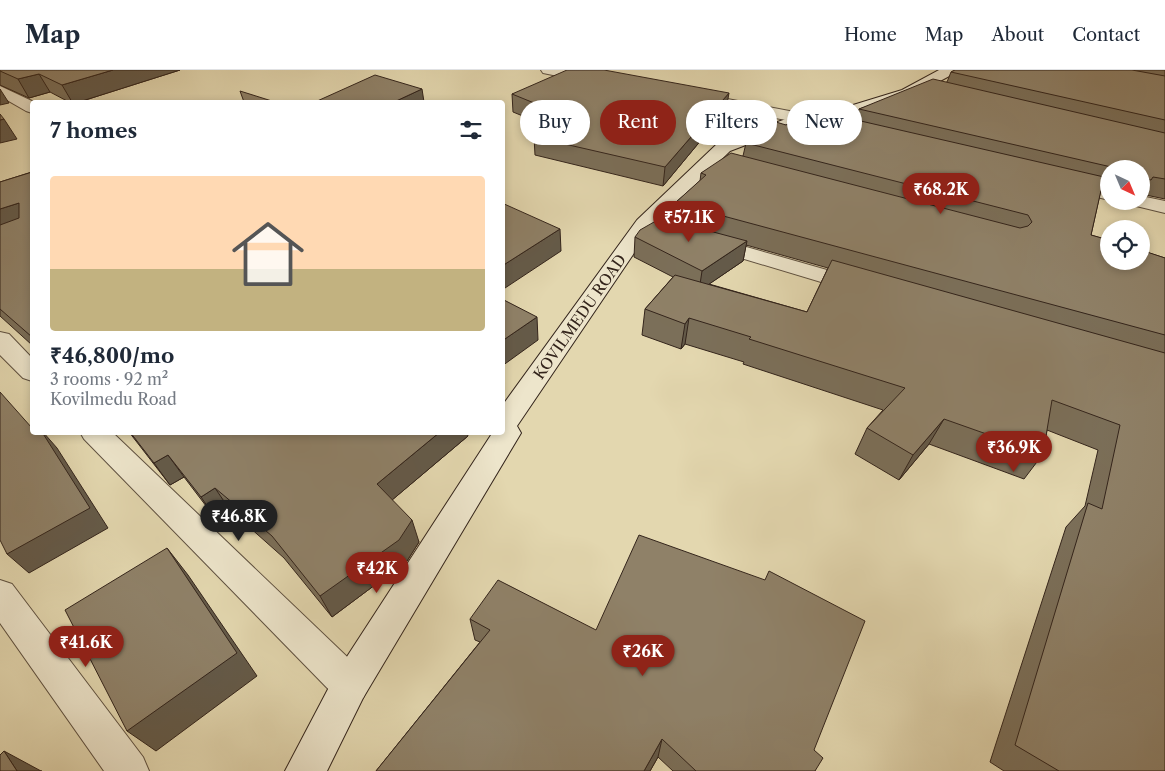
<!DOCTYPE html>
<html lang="en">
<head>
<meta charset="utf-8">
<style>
  :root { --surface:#fff; --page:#f2f2f3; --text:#1f2937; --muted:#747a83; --line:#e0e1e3; --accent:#8f2418 }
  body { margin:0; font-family:"Libre Caslon Text",serif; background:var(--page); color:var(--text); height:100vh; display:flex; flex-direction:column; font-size:19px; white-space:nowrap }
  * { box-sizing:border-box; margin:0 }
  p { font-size:16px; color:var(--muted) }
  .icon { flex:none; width:28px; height:28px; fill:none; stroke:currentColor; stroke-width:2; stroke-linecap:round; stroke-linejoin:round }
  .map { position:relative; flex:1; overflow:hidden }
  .sheet { position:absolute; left:30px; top:30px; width:475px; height:335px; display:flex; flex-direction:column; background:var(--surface); border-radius:5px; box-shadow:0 2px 8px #0003 }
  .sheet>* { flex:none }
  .top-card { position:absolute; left:520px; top:30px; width:475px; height:45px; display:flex; gap:10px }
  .needle { width:32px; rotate:136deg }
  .buttons { position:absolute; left:1100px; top:90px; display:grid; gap:10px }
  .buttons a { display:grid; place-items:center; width:50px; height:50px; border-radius:50%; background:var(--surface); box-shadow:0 2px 8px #0003; font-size:25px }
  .price { position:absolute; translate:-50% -42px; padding:0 11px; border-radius:18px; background:var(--accent); color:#fff; font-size:16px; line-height:32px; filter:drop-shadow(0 1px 2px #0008) }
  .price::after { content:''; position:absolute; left:50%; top:30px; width:15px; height:11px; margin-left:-8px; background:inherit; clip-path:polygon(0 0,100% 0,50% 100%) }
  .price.current { background:#222; color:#fff }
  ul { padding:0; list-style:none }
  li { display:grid; align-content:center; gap:10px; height:265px; padding:0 20px }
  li+li { border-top:1px solid var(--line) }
  li span { display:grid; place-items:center; height:155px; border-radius:5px; color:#555 }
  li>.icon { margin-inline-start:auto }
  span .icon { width:90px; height:90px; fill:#fffc; stroke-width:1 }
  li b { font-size:21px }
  h2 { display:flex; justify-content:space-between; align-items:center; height:60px; padding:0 20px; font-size:21px }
  .pill { padding:0 18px; border-radius:22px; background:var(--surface); box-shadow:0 2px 8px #0003; font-size:18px; line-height:45px }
  .pill.current { background:var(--accent); color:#fff }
  header { display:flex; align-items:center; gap:30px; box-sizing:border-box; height:70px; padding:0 25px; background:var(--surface); border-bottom:1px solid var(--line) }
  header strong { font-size:24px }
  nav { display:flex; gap:28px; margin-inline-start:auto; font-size:18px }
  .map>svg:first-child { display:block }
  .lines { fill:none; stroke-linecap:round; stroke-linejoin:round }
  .street-casing { stroke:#5f5140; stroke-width:2 }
  .secondary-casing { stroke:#33241b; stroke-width:2 }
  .street { fill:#ede5cb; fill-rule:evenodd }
  .secondary { fill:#ede5cb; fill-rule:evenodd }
  .wall { fill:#7b6f59; stroke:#33241b; fill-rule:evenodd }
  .shaded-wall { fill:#645a49; stroke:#33241b }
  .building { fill:#8f8168; stroke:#33241b }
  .labels { text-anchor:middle; stroke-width:4.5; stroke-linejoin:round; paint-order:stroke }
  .far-street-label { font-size:15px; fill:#33241b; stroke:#ede5cb }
</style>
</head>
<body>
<header>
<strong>Map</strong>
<nav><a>Home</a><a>Map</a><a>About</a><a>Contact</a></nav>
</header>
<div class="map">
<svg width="1165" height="701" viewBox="0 0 1165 701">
  <rect width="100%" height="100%" fill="#e3d7af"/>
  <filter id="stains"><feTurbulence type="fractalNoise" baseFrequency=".004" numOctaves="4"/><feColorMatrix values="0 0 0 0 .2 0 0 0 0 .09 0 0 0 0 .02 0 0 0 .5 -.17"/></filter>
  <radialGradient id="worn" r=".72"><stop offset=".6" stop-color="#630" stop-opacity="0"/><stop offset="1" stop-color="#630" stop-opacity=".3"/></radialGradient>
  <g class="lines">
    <g class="street-casing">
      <path id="street" d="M541,0H569L602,7L604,10L602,13L597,14L543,3Z
        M0,16L34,32L32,43L26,41L0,26Z
        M691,22L805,44L811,46L813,49L811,52L805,54L686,30L683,27L686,24Z
        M1064,107L1109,118V130L1057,117L1055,113L1057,109Z
        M1141,126L1165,131V143L1132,135L1130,131H1141Z
        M708,166L869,212L872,217L869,222L861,224L701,176L698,172L701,168Z
        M0,262L9,264L32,288V311L23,308L0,285Z
        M80,362H112L363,602L369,615L363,628L350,634L337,628L84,369Z
        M0,510L12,514L143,687L149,701H104L0,553Z"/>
    </g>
    <g class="secondary-casing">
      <path id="secondary" d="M939,0H957L955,3L912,26L862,42L796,56L730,81L651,158L517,356L521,363L363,628L327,701H285L337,602L491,365L490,362H502V336L637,150L718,73L786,49L853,35L902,20Z"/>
    </g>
    <use href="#street" class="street"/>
    <use href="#secondary" class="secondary"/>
  </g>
  <path class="wall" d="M0,0H180L79,32H69L50,22L29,28L0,15Z
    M955,0H1165V129L1141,124V99H1109V116L1102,115L1091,165L1165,188V701H1004L990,692L1066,457L1085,436L1098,380L1047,360L1043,384L1024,409L929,374L899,410L855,384L867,358L883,340L743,294L744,292L685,274L681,279L642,265L645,239L673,207L634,187L635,167L673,151L675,133L700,111L701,103L743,86L746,73L786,55L856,50L859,39L947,12L951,2ZM746,175L828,198L807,242L709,214L743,191Z
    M512,24L726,40L663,116L535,85L534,67L550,57L513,42Z
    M32,102V275L0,246V112Z
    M129,362H301L302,364L468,366L392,430L419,472L407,491L332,547L284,488L230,440L216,449L184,407L170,415Z
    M470,549L814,680L815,701H673L658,687L650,701H376L480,572L475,570Z"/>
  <path class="shaded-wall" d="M113,0H180L79,32H72L62,15Z
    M39,4L50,22L29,28L18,9Z
    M0,19L9,33L0,35Z
    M422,19L424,32H394Z
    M729,23L726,40L663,116L665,97Z
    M4,49L17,69L0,73V50Z
    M19,133L32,154L0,166V139Z
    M560,159L561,181L502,220V196Z
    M747,171L743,191L699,221L702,201Z
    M537,247L538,270L502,296V271Z
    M689,248L685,274L681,279L685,254Z
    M944,349L929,374L899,410L913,385Z
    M42,362H43L57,378L108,458L29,503L7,484Z
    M440,362H467L468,366L385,436L377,414Z
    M168,385L184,407L170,415L154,393Z
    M215,418L230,440L216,449L201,427Z
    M412,450L419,472L407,491L332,547L320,526Z
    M167,478L188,505L257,606L156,681L127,661Z
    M662,669L658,687L650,701H644Z
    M4,681L41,701H42H17Z"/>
  <path class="building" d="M0,0H113L62,15L39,4L18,9L0,1Z
    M567,0H604L729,23L665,97L534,67L566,46L512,24Z
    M955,0H1132L1165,6V50L951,2Z
    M375,5L422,19L394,32H315Z
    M933,9L1165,63V109L1153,107L1151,110L1141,108V99H1120L859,39Z
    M240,21L275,32H244Z
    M813,40L1104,107L1091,165L1109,170V191H1141V180L1165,188V265L675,133L706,105L701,103L731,83L1020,158L1028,156L1032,152L1028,145L746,73L776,52L786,55Z
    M0,44L4,49L0,50Z
    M32,102V267L0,239V155L19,148V133L0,139V112Z
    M502,133L560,159L502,196Z
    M661,148L747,171L702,201L635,167L640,160Z
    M832,190L1165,283V701H1059L1015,675L1088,433L1102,439L1120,355L1052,330L1043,384L944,349L913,385L867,358L905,318L749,269L751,267L689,248L685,254L645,239L675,205L807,242Z
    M502,229L537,247L502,271Z
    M0,322L32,358V362H42L90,438L7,484L0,470Z
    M130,362H301L302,364L304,362H440L377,414L412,450L399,470L320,526L272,466L215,418L201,427L168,385L154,393Z
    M639,465L765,510L769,501L865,551L814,680L823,688L815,701H696L662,669L644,701H376L490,560L470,549L498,510L596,560Z
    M167,478L237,583L127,661L65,540Z
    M4,681L17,701H0V685Z"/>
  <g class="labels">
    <g class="far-street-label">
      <text transform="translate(580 247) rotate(-55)" y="5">KOVILMEDU ROAD</text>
    </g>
  </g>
  <rect width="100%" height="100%" filter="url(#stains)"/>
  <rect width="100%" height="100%" fill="url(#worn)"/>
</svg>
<div class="buttons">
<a><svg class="needle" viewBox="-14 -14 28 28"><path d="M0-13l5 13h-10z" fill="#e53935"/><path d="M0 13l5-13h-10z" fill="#747a83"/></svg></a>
<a><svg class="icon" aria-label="locate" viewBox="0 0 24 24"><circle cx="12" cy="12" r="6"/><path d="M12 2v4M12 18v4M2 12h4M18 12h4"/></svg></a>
</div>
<b class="price" style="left:941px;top:145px">₹68.2K</b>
<b class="price" style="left:689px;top:173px">₹57.1K</b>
<b class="price" style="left:1014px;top:403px">₹36.9K</b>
<b class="price current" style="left:239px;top:472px">₹46.8K</b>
<b class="price" style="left:377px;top:524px">₹42K</b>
<b class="price" style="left:86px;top:598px">₹41.6K</b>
<b class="price" style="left:643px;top:607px">₹26K</b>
<div class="top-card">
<a class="pill">Buy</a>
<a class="pill current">Rent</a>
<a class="pill">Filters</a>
<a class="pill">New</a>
</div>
<section class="sheet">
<h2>7 homes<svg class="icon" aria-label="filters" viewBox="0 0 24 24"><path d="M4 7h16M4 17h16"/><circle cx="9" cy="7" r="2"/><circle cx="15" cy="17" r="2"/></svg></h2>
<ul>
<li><span style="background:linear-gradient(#ffd9b3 60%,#c2b280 0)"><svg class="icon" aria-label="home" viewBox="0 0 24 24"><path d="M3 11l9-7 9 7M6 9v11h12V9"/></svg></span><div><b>₹46,800/mo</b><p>3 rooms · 92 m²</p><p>Kovilmedu Road</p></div></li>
</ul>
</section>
</div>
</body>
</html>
